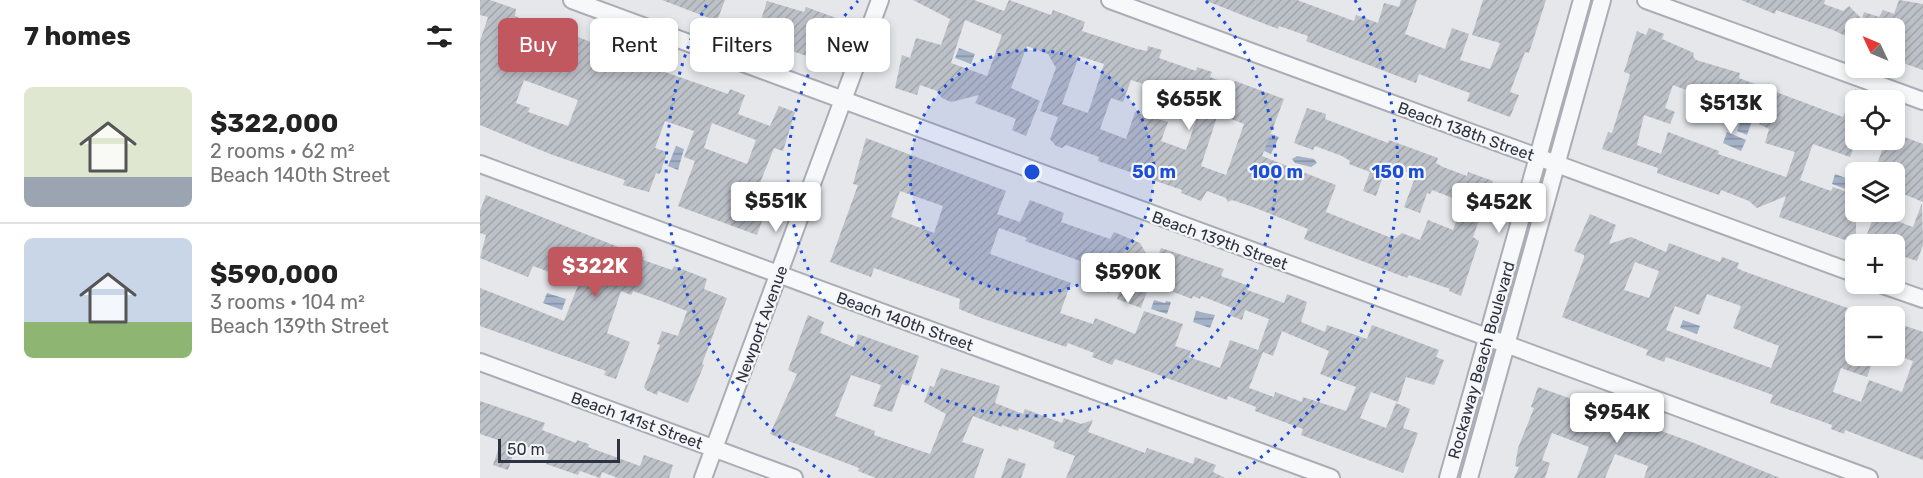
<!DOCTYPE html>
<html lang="en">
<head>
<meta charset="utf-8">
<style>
  :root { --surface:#fff; --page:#f2f2f2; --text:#222; --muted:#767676; --line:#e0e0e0; --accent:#c1585f }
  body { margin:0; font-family:Rubik,sans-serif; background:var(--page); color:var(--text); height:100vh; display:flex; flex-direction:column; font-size:22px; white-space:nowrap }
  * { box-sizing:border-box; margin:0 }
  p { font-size:20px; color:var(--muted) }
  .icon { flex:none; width:33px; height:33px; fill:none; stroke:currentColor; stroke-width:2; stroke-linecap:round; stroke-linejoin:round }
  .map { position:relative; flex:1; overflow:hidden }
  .drawer { display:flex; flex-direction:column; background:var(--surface); width:480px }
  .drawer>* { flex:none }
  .top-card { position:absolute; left:18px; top:18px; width:570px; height:54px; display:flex; gap:12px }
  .needle { width:39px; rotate:314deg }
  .buttons { position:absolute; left:1365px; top:18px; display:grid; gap:12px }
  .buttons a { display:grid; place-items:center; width:60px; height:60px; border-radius:9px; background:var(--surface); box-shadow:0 3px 9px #0003; font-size:30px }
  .scale { position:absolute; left:18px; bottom:15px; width:122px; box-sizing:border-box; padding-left:6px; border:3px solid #2e3342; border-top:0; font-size:16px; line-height:21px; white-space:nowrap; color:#2e3342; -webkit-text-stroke:4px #f4f6f8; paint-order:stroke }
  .price { position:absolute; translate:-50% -51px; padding:0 14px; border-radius:6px; background:#fff; color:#222; font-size:20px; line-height:39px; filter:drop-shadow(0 2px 3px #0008) }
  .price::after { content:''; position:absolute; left:50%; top:36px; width:18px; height:14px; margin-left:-9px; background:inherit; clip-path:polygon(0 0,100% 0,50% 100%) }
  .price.selected { background:var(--accent); color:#fff }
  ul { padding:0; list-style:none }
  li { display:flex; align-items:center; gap:18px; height:150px; padding:0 24px }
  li+li { border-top:2px solid var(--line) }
  li span { display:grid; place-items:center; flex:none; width:168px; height:120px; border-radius:9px; color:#555 }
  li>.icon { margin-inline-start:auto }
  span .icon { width:72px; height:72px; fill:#fffc; stroke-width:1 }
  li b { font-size:26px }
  h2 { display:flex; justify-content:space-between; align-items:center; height:72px; padding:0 24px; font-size:26px }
  .pill { padding:0 21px; border-radius:9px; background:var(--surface); box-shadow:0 3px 9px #0003; font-size:21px; line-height:54px }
  .pill.selected { background:var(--accent); color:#fff }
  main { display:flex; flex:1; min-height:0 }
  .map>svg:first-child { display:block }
  .grass { fill:url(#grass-tufts) }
  .water { fill:url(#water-rules) }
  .building { fill:url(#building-hatch); fill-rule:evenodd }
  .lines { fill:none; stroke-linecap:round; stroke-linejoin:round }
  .minor-casing { stroke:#aaadb5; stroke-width:20 }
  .minor { stroke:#f7f8f9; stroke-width:16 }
  .ring { fill:none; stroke:#1d4ed8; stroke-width:3; stroke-dasharray:3 6 }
  .labels { text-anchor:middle; stroke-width:4.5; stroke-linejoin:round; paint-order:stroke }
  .street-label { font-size:16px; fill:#2e3342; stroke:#f4f6f8 }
  .centre { fill:#1d4ed8; stroke:#f4f6f8; stroke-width:3 }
  .ring-label { font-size:18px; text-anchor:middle; font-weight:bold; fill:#1d4ed8; stroke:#f4f6f8; stroke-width:4.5; stroke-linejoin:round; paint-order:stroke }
</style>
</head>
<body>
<main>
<section class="drawer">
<h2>7 homes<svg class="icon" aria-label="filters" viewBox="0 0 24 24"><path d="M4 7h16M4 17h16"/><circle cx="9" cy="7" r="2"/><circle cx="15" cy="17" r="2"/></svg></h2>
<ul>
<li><span style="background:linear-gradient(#dfe7d0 75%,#9aa5b1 0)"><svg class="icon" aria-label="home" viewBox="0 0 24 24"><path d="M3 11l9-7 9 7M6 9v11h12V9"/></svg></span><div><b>$322,000</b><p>2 rooms · 62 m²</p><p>Beach 140th Street</p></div></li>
<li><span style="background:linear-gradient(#c9d6e8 70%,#8fb573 0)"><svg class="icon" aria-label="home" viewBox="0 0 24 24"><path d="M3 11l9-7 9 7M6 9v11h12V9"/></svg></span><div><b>$590,000</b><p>3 rooms · 104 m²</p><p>Beach 139th Street</p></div></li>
</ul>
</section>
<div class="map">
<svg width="1443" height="478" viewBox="0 0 1443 478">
  <defs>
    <pattern id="grass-tufts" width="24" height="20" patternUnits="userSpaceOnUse" patternTransform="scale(1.5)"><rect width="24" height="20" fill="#c9d4c7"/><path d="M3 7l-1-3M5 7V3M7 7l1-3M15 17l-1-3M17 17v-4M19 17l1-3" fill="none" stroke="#adb6ac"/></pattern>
    <pattern id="water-rules" width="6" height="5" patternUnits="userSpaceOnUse" patternTransform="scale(1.5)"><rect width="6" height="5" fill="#a4b2c7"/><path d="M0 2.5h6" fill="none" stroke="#8691a3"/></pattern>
    <pattern id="building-hatch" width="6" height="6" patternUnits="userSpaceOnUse" patternTransform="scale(1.5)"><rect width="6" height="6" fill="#bcc0c7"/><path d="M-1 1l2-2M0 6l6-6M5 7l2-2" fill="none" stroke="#a2a5ac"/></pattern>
  </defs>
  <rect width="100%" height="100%" fill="#e5e7eb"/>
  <path class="grass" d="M1112,1L1077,142L1073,144L1070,142L1108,3Z
    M1060,180L1064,182L1023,325H1021L1019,324Z
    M1009,360L1013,362L982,478H973Z"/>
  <path class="water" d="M479,48L495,54L491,64L475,58Z
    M1264,112L1274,115L1267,135L1257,131Z
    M1247,132L1266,140L1261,151L1243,143Z
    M791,134L799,137L791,154L782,150Z
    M196,146L204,149L198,170L188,166Z
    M817,156L834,159L837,163L831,167L815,163L812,159Z
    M1355,174L1374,181L1371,191L1352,184Z
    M616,277L633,284L629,293L613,286Z
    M67,293L86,299L82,310L63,303Z
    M674,300L685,303L686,301L691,302L687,314L671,309Z
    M716,311L735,315L730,328L713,322Z
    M1203,320L1220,326L1217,334L1200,328Z"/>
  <path class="building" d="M0,0H10L36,9L35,16L67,29L71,22L92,30L90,34L124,47L187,67L185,72L248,94L250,89L265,95L258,114L290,126L299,106L315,112L303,151L294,148L278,188L292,193L277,235L198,206L215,161L204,157L214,131L185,121L175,148L187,152L180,174L176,173L169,192L143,185L145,180L70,154L0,125V41L8,17L0,15ZM44,80L98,100L88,126L48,112L50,108L36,103ZM232,123L276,140L267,164L224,148Z
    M182,0H245L237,21Z
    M433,0H494L524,11L529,0L571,15L573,10L605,22L602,31L657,49L667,51L668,46L682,50L679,58L716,71L717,67L732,72L730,77L753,86L755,81L804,99L782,156L856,185L846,212L914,239L922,233L940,240L948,220L973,230L983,202L952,190L950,194L947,193L940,213L924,207L936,175L907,165L896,196L883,191L890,172L869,164L870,161L862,156L835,146L833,150L814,143L827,108L846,114L845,119L908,143L909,140L958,158L956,163L963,167L987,176L988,172L1013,181L993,237L999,241L981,296L969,291L970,289L929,275L927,278L824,239L828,229L773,207L752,200L748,202L746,198L727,191L721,201L701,193L702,190L618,161L619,157L586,145L582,148L576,146L570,139L578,117L560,111L576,68L568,54L547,46L531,88L560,101L546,136L532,130L536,119L495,103L499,95L471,102L462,98L457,91L440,85L437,95L415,88L422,55L430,58L436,38L461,45L470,19ZM485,20L522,35L507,76L471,63ZM599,56L624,64L608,113L582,104ZM651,80L688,92L686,97L720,109L706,150L681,141L688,122L655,112L646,139L620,129L631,98L643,102ZM738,114L764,124L746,175L721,166Z
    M724,0H817L874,21L876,15L898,23L904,3L919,7L921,0H937L925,34L965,49L972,28L989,34L980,60L1010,69L1020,43L992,35L1003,0H1066L1049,53L1045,52L1030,92L1039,95L1030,117L987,101L990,93L965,84L939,74L936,83L920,77L826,41L828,36L799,26L798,29Z
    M1261,0H1345L1344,4L1363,11L1369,6L1382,19L1384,12L1399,17L1403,10L1414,14L1419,0L1443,4V70L1414,60V28H1376V41L1353,30L1296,10L1295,14Z
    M287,1L324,12L326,7L359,19L344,62L275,38Z
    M1169,28L1184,34L1182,39L1214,53L1213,56L1216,60L1260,73L1259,78L1363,117L1376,88V142L1370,157L1333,144L1320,180L1351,191L1353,187L1364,191L1376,163V244L1299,217L1306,196L1277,208L1269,201L1241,190L1239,195L1202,182L1177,173L1178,168L1122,149L1128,132L1132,133L1146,88L1150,74L1144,72L1157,31L1166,35ZM1193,85L1206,90L1207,85L1233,94L1231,98L1245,103L1246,100L1283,114L1279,124L1289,129L1285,143L1315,152L1306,177L1238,154L1239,151L1188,132L1181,154L1157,145L1164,115L1190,124L1195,112L1185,108Z
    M1414,133L1443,144V202L1414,190V172H1394L1406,140H1414Z
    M386,138L526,191L517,214L540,222L550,200L584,213L581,222L630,239L634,232L660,243L674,267L681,248L744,269L741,276L769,286L767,290L804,303L807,294L827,302L821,322L845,332L847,325L887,339L892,325L959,350L956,357L964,360L954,385L926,377L918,402L891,392L880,418L906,428L916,403L930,409L923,428L938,433L923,473L821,435L823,429L775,411L776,407L748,396L747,400L635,359L632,365L612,357L614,353L588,343L586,347L501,318L479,309L480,299L394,268L391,277L350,262L378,185L373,184ZM420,191L463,206L454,233L411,217ZM519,228L547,238L545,241L600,261L602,257L625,265L624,270L645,278L637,299L661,308L670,283L712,299L713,296L720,299L721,296L752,308L749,315L762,320L765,310L789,319L778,350L750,340L740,368L709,357L711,351L695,346L703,324L664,311L655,334L615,318L613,324L580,313L591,283L510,254ZM802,331L849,351L840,374L876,387L866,411L823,397L822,402L795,392L794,397L769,388L783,352L793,356Z
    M6,195L164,257L163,260L192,270L194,266L227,279L224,289L247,298L222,364L224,365L208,403L178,391L177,395L166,390L164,387L180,345L177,344L182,331L198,336L207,311L181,301L153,291L151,295L141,291L127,333L150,342L136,379L124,375L126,371L0,326V288L84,321L99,283L53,266L48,277L0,258L6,235L0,233V211Z
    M1442,203L1443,245L1437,261L1422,256L1423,253L1414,250V244L1384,242L1395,213L1433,227Z
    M1110,214L1136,225L1129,244L1151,237L1186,252L1189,243L1240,262L1242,257L1259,263L1257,268L1263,271L1376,311V335L1368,356L1394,358L1387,377L1361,368L1353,392L1381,402L1389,380L1422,392L1433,361L1414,355V322L1443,332V460L1365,430L1364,434L1351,429L1352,425L1290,403L1293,395L1186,357L1184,362L1166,355L1168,350L1082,317L1104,258V255L1094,251ZM1155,262L1179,271L1169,298L1144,290ZM1227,294L1261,306L1253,328L1299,346L1291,368L1186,330L1195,306L1219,315Z
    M328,315L344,322L340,333L374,347L378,334L439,356L429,386L422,384L412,412L393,406L401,385L371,375L355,416L395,431L394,435L450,454L466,414L444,402L450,386L454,387L461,368L520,386L515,403L543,414L545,409L582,423L584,418L601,424L613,420L608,432L665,453L667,448L713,464L715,457L736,465L733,472L745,478H586L595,456L573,448L575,442L539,428L538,431L522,425V427L493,416L482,442L504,449L494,478H396L378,471L379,468L290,434L317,374L308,370Z
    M1058,387L1209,441L1300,478H1164L1168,466L1135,454L1125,478H1097L1109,447L1072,433L1062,460L1070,463L1065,478H1034L1039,467L1035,466L1038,448L1054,408L1051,407Z
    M0,401L65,423L62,430L96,443L97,440L109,444L108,447L160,466L164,455L193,465L189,478H138L122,472L120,478L100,471L98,475L66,464L69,454L37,443L28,470L13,465L21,441L0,434Z
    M528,458L546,464L541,478H521Z"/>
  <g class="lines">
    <g class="minor-casing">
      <path id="minor" d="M92,0L1389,478
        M630,0L1376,274
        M1166,0L1443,101
        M0,164L851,478
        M1400,284L1443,299
        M0,362L314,478
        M223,478L400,0
        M968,478L1102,0
        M989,478L1122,0"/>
    </g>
    <use href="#minor" class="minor"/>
  </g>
  <circle cx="552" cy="172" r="122" fill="#1d4ed8" fill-opacity=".12"/>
  <g class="ring">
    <circle cx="552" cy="172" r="122"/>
    <path d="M726 1A244 244 0 1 1 378 1"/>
    <path d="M350 477A366 366 0 0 1 229 0M875 0A366 366 0 0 1 754 477"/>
  </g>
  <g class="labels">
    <g class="street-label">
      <text transform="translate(986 131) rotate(20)" y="6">Beach 138th Street</text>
      <text transform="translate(740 240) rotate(20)" y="6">Beach 139th Street</text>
      <text transform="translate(425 321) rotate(20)" y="6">Beach 140th Street</text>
      <text transform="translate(281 324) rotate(-70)" y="6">Newport Avenue</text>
      <text transform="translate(1001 360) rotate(-74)" y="6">Rockaway Beach Boulevard</text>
      <text transform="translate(157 420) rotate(20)" y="6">Beach 141st Street</text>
    </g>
  </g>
  <circle cx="552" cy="172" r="9" class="centre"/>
  <g class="ring-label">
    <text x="674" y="178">50 m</text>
    <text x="796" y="178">100 m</text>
    <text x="918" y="178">150 m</text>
  </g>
</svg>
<div class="buttons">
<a><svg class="needle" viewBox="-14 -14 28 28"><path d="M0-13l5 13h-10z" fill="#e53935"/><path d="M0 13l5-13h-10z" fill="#767676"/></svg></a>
<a><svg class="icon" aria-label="locate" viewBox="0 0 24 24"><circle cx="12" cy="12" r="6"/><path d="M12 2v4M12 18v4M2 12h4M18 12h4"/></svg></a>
<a><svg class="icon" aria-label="layers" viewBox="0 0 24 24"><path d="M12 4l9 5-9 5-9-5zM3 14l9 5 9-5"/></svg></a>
<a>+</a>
<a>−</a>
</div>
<div class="scale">50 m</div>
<b class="price" style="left:709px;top:131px">$655K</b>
<b class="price" style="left:1251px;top:135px">$513K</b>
<b class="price" style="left:296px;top:233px">$551K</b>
<b class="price" style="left:1019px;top:234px">$452K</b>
<b class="price selected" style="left:115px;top:298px">$322K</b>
<b class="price" style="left:648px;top:304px">$590K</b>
<b class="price" style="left:1137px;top:444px">$954K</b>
<div class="top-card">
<a class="pill selected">Buy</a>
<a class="pill">Rent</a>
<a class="pill">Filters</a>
<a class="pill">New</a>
</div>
</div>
</main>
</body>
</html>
